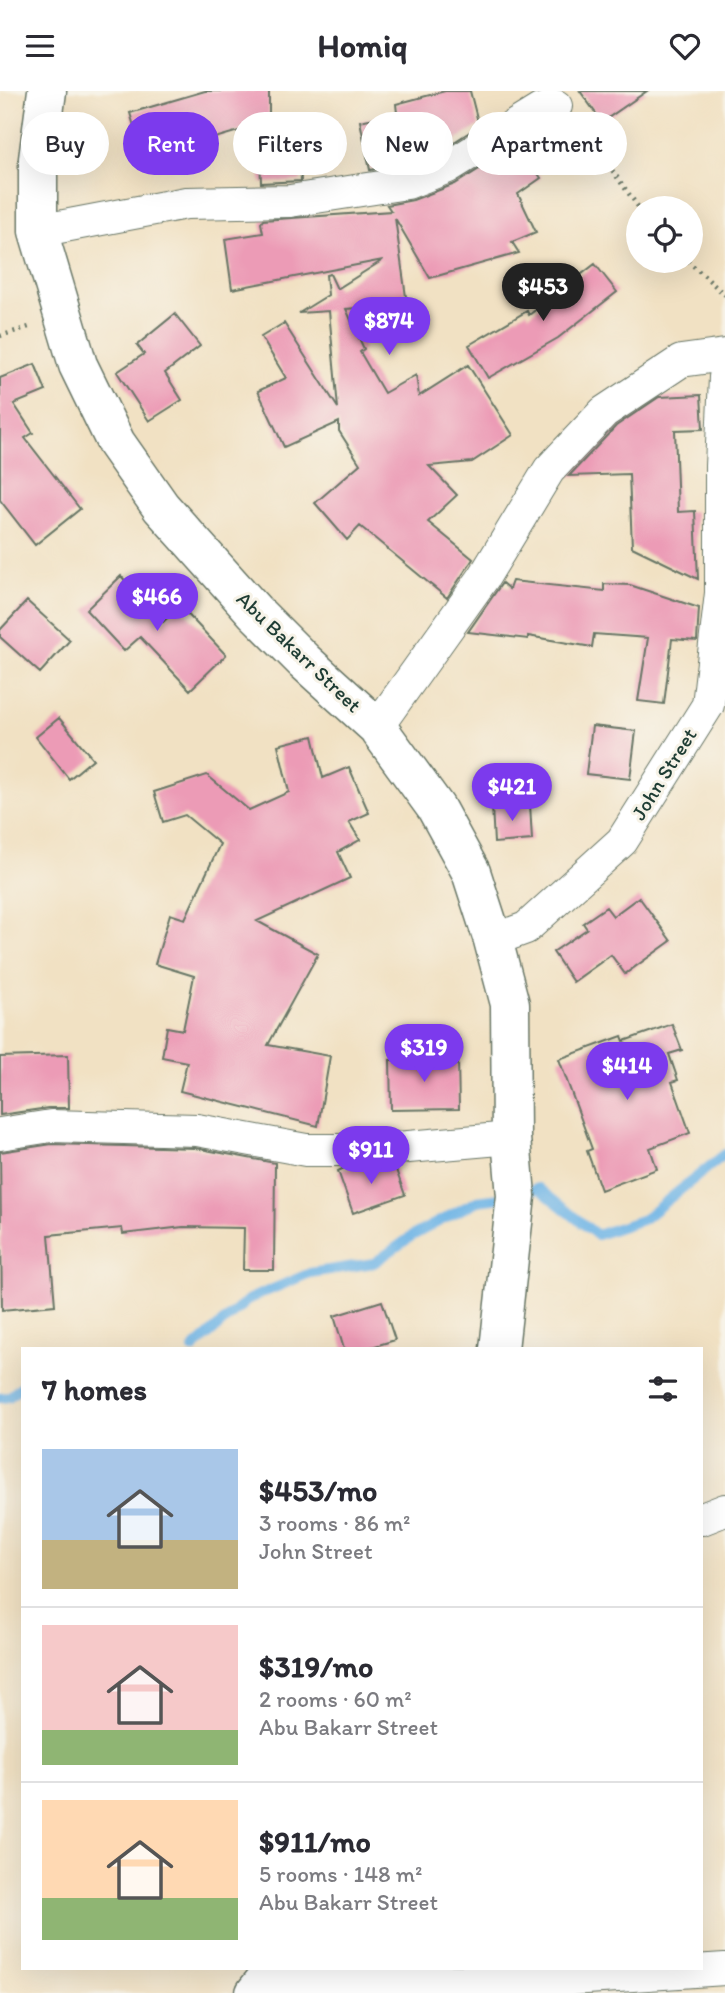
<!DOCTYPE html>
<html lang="en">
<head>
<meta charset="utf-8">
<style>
  :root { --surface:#fff; --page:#f7f7f7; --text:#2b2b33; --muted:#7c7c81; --line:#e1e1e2; --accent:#7c3aed }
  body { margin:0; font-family:Itim,sans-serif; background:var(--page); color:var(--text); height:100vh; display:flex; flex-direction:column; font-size:26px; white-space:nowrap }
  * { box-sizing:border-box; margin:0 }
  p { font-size:23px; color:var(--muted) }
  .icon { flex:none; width:38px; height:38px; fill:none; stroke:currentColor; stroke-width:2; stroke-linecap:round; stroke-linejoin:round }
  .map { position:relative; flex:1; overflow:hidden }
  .drawer { position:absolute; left:21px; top:1256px; width:682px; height:623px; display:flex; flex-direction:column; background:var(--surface); border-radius:0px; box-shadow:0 7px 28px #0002 }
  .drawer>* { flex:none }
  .top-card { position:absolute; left:21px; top:21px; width:684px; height:63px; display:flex; gap:14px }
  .controls { position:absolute; left:626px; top:105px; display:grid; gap:14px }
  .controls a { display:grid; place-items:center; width:77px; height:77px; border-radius:50%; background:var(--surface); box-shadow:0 7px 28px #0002; font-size:35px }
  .price { position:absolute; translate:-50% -60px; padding:0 16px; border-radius:24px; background:var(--accent); color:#fff; font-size:23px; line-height:46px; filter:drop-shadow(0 2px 4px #0008) }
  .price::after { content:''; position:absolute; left:50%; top:42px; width:21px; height:16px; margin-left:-10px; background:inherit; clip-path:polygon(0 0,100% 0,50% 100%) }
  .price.current { background:#222; color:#fff }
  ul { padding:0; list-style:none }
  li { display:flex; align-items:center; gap:21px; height:175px; padding:0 21px }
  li+li { border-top:2px solid var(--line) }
  li span { display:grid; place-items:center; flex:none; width:196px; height:140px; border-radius:0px; color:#555 }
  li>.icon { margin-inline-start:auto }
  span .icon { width:84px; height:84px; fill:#fffc; stroke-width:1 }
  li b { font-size:30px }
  h2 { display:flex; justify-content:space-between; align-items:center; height:84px; padding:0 21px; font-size:30px }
  .tag { padding:0 24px; border-radius:32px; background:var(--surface); box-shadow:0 7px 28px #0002; font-size:24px; line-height:63px }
  .tag.current { background:var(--accent); color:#fff }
  header { display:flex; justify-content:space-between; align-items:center; height:91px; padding:0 21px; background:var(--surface); font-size:32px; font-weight:700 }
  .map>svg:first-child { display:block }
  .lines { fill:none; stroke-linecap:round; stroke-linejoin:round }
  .stream { stroke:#6fb5e6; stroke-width:10 }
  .building { fill:#ec9bb6 }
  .street-casing { stroke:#687666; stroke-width:34 }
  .secondary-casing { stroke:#687666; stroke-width:41 }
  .path { stroke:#687666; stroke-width:4.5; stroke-dasharray:2 5; stroke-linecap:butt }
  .street { stroke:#fff; stroke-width:32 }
  .secondary { stroke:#fff; stroke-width:38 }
  .labels { text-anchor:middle; stroke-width:6; stroke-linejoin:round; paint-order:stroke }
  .street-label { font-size:21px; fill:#1f3d34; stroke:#f7f3e8 }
</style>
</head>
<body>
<header><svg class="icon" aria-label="menu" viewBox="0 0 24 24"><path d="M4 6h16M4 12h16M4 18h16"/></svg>Homiq<svg class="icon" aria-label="heart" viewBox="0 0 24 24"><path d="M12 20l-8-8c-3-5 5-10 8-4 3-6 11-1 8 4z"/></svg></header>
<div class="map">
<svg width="725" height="1902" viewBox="0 0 725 1902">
  <rect width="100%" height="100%" fill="#f7f3e8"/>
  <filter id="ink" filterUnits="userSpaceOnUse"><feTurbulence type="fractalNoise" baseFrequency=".0143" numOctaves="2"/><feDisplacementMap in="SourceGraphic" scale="14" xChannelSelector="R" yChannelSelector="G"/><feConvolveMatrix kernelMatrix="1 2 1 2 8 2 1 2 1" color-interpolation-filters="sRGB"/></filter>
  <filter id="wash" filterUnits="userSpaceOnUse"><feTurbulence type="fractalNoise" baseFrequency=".00686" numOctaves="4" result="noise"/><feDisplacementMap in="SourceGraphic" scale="28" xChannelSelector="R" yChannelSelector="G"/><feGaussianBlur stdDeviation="1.57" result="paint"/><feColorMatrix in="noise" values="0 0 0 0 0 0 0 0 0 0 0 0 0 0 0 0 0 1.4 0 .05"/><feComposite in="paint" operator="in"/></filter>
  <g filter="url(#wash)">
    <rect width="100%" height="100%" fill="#f1e1c3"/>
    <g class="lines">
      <path class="stream" d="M193,1258L249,1208L310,1182L374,1172L412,1145L477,1110L516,1105L538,1097L597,1144L644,1128L725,1063
        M0,1307L9,1306L23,1294"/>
    </g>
    <g id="blocks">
      <path class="building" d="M205,0H269V31L144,68L130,22Z
        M445,0H470L479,35L440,60L402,74L370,79L360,30L397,22L396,13Z
        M580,0H647L602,31Z
        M298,35L301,90L261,92L259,37Z
        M521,58L541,87L518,103L536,141L512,151L519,162L430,187L395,127L407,213L346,218L364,258L360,261L384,302L416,284L419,305L468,274L513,344L472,371L429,375L457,404L428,431L473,468L447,507L360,435L347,449L315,412L360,373L339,340V331L284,356L258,300L286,287L261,246L284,232L338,317L329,220L299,222L328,204L326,184L330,183L337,198L383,169L232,198L225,148L263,142L261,132L263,129L391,120L387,114L413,109L455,93L489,72L490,79Z
        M595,173L617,201L558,247L488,287L469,254L527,220L529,224Z
        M175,223L200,255L165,282L182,309L149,330L117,281L144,263L137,254Z
        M35,273L46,300L14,313L33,342L25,347L80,418L35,454L0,409V287Z
        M701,304L703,338L675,339L678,421L695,420L698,488L632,456L629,383L569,385L616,335L659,306Z
        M121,485L163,531L180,515L226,564L190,599L140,546L124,560L86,519Z
        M512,490L604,500V493L630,494L699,517L697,550L672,548L664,613L638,610L648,547L594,543L592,556L528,545V548L468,541L502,492L509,498Z
        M27,510L70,549L40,582L0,546V539Z
        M59,627L93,668L69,688L36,646Z
        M592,635L636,640L630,688L586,683Z
        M313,645L323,687L349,676L369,722L349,731L360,749L338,761L350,787L257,830L318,863L268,954L330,965L318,1035L180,1000L187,971L162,966L167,936L183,939L194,885L155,873L170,823L185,828L220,753L185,724L163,731L154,701L207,684L249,719L289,701L278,654Z
        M530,713L532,749L494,752L492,715Z
        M639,806L671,850L625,883L611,864L573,891L553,861L587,838L583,832L606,816L613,825Z
        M672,933L682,959L669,963L678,989L672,991L690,1042L650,1057L657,1078L601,1099L587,1060L592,1058L559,968L622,945L624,950Z
        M68,964L69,1017H48L0,1024V966Z
        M458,968L459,1018L391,1019L390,969Z
        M52,1053L195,1057L275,1072L274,1179H243L244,1137L183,1136L123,1143L122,1137L49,1144L55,1214L2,1219L0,1061Z
        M395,1076L405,1104L353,1122L338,1080L344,1077Z
        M382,1210L395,1249L365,1258H344L334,1225Z"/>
    </g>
  </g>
  <g filter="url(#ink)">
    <use href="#blocks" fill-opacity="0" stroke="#687666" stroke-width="2"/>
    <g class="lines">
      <g class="street-casing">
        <path id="street" d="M38,140L186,112L290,110L407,92L448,76L540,19L556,15
          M377,636L484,486L549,379L604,321L681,270L725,264
          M493,849L526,837L622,750L708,614L721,502V375L725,286
          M0,1043L51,1035L197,1039L306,1059H374L511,1047
          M702,1428L725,1419
          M266,1888L525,1891L725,1878"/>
      </g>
      <g class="secondary-casing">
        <path id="secondary" d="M47,0L38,68V140L78,274L116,352L161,416L255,521L304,570L377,636L436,717L471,781L493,849L510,913L511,1047L516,1105L499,1258
          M255,1902L274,1878"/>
      </g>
      <path class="path" d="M580,34L639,117
        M688,170L725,204
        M0,245L29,236"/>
      <use href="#street" class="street"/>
      <use href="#secondary" class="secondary"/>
    </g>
  </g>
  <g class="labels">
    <g class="street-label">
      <text transform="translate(299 561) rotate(44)" y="7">Abu Bakarr Street</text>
      <text transform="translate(664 683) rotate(-58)" y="7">John Street</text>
    </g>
  </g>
</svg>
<div class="controls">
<a><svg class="icon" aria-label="locate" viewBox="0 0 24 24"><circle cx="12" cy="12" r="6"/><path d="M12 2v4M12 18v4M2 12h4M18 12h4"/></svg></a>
</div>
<b class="price current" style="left:543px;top:232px">$453</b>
<b class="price" style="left:389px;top:266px">$874</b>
<b class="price" style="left:157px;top:542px">$466</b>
<b class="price" style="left:512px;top:732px">$421</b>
<b class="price" style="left:424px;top:993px">$319</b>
<b class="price" style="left:627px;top:1011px">$414</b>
<b class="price" style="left:371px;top:1095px">$911</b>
<div class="top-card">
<a class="tag">Buy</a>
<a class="tag current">Rent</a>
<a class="tag">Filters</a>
<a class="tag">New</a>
<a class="tag">Apartment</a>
</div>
<section class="drawer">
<h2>7 homes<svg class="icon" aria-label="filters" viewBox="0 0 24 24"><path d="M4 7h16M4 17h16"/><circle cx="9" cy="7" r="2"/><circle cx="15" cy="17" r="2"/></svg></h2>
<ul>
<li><span style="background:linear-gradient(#a9c7e8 65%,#c2b280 0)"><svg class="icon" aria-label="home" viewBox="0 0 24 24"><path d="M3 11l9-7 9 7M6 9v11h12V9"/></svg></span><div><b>$453/mo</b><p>3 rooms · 86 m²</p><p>John Street</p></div></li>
<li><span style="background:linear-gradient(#f6c9c9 75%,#8fb573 0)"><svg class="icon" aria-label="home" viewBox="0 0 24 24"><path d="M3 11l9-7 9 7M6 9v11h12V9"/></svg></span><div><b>$319/mo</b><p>2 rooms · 60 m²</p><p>Abu Bakarr Street</p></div></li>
<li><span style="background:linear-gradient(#ffd9b3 70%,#8fb573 0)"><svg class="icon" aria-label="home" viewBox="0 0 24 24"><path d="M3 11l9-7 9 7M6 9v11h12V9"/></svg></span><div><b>$911/mo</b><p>5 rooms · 148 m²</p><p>Abu Bakarr Street</p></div></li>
</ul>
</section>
</div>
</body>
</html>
